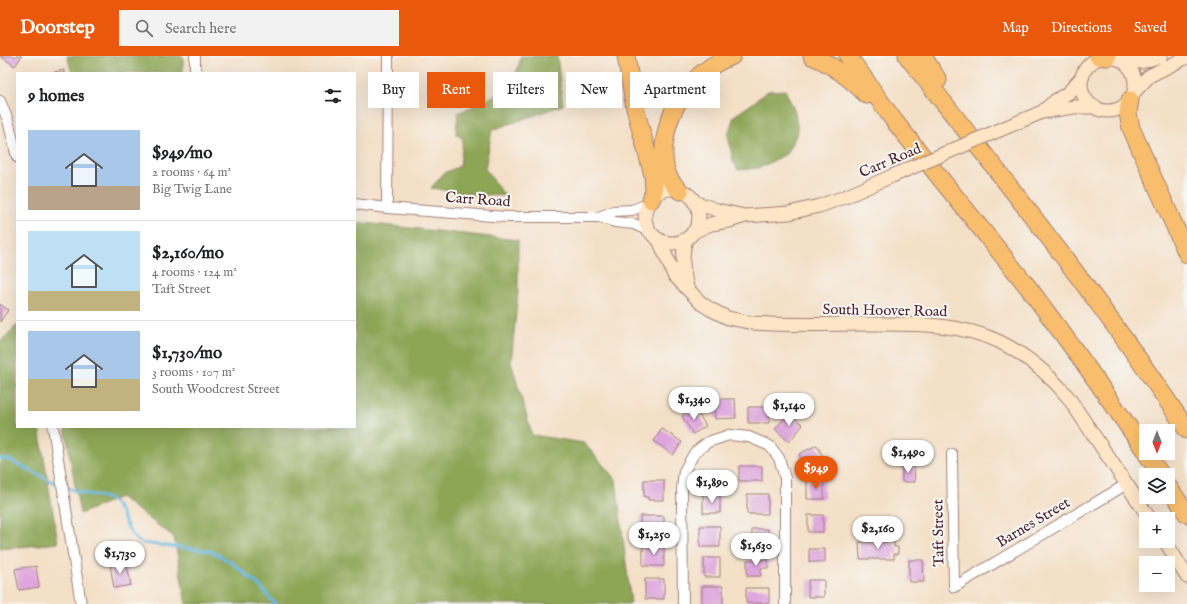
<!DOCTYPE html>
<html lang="en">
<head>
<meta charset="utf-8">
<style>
  :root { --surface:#fff; --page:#f2f2f2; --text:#202124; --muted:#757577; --line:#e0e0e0; --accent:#ea580c }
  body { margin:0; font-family:"IM FELL English",serif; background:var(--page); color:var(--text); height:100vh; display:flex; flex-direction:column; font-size:15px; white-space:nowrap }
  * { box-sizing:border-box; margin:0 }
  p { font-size:13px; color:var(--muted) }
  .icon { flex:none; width:22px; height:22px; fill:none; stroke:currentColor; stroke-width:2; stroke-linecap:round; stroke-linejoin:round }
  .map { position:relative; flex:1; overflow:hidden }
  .panel { position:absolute; left:16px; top:16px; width:340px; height:356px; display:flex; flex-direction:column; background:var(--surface); border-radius:0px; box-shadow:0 4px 16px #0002 }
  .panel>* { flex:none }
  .banner { position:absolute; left:368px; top:16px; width:380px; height:36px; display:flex; gap:8px }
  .needle { width:26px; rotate:180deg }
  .controls { position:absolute; left:1139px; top:368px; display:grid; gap:8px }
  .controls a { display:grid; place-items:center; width:36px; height:36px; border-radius:0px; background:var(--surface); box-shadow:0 4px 16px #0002; font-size:20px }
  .price { position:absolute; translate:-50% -34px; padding:0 9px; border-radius:14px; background:#fff; color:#222; font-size:13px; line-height:26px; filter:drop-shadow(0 1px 2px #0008) }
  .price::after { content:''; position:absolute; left:50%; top:24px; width:12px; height:9px; margin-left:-6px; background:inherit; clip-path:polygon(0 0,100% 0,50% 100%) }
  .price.on { background:var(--accent); color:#fff }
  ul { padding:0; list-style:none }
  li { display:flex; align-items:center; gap:12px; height:100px; padding:0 12px }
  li+li { border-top:1px solid var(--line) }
  li span { display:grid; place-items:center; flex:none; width:112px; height:80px; border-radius:0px; color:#555 }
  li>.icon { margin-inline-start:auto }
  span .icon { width:48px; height:48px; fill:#fffc; stroke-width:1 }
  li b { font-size:17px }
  h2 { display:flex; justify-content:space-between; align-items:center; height:48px; padding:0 12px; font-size:17px }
  .chip { padding:0 14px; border-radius:0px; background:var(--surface); box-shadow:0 4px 16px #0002; font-size:14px; line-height:36px }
  .chip.on { background:var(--accent); color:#fff }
  header { display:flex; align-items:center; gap:24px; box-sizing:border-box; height:56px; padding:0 20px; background:var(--accent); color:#fff }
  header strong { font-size:19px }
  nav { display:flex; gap:22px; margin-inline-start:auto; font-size:14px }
  .search { width:280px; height:36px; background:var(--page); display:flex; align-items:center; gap:10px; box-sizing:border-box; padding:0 14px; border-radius:0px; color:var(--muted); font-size:15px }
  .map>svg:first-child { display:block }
  .forest { fill:#8da657; stroke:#6c6241 }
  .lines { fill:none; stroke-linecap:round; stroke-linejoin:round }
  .stream { stroke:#65b8e1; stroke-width:3 }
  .building { fill:#dea6dd }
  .street-casing { stroke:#9f8079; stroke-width:12 }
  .secondary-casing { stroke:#9f8079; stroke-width:15 }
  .highway-casing { stroke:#9f8079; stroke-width:19 }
  .street { stroke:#fff; stroke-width:10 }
  .secondary { stroke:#fde5c5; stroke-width:13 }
  .highway { stroke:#f9be6d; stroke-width:17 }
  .secondary-bridge-casing { stroke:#9f8079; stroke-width:15; stroke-linecap:butt }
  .secondary-bridge { stroke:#fde5c5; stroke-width:13 }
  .labels { text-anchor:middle; stroke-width:4; stroke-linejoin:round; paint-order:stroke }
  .street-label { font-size:15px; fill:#4a1f2b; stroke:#f6f6f2 }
</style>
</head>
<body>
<header>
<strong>Doorstep</strong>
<div class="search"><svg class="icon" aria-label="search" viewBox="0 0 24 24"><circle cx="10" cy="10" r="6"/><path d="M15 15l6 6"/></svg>Search here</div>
<nav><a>Map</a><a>Directions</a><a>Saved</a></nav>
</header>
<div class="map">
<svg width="1187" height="548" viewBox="0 0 1187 548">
  <rect width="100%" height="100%" fill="#f6f6f2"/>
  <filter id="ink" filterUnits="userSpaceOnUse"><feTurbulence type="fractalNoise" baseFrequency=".025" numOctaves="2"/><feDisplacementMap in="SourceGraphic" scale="8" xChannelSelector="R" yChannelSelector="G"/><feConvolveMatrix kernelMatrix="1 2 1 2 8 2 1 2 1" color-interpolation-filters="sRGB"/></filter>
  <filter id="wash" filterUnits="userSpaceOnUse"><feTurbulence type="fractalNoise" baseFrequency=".012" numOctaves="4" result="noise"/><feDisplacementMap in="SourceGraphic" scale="16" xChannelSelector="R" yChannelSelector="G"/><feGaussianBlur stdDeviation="0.9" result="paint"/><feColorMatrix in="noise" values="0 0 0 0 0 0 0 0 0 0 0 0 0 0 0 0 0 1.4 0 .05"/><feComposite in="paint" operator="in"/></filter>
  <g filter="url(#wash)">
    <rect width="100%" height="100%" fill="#f4e0c7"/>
    <path class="forest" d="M67,0H183V17H72Z
      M521,0H557L563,49L492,74L485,113L505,140L471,138L431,132L444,117L460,110L463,83L456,78L458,57L494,40L517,15Z
      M785,34L795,56L798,76L786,98L760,112L738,114L733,105L728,79L734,60L749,50L768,35Z
      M355,166L518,184V237L511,306L532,379L584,387L616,424L631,548H186L174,481L120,441L80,458L65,371H355Z
      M17,269V371H39L58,487L0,493V286Z"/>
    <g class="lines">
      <path class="stream" d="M0,403H7L59,429
        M65,430C70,433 76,435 82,437C91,439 104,439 112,445C126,456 125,479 142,487L211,495L231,506L260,530L275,548"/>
    </g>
    <g id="blocks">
      <path class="building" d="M0,0H22L15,10Z
        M64,14V17H54V16Z
        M0,248L8,254L0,266Z
        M714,343H735L736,362L715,363Z
        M748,351H769V367H748Z
        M695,353L706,370L693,378L682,360Z
        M789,357L803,369L789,386L775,373Z
        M662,373L682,386L673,399L654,385Z
        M817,389L824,403L805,412L799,398Z
        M914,409L915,426H902V410Z
        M739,410H762V425H739Z
        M644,424H664V444H648V441H644Z
        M807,425H824V443H807Z
        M703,438H720V457H703Z
        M747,438H768V458H747Z
        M808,459H823V476H808Z
        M640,460H664V475H640Z
        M700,470H720V491H700Z
        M752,473H768V491H752Z
        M859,486H894V491H898V498H894V503H860Z
        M643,490H664V510H643Z
        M809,493H825V506H809Z
        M704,502H720V521H704Z
        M747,504H768V512H761V520H747Z
        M909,504H923L924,526H909Z
        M126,505L131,529L114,532L110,508Z
        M36,510L39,531L19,534L15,513Z
        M645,523H664V543H645Z
        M808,524H824V541H808Z
        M702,530H723V548H702Z
        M746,532H769V547H746Z"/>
    </g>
  </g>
  <g filter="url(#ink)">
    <use href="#blocks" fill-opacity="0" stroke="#9f8079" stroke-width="1"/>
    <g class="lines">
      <g class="street-casing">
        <path id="street" d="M195,17V0
          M0,45L8,64L17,101
          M355,148L387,152L506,161H599L615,166L634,168L649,175
          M387,152L388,0
          M599,161L614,155L632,154L648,148
          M53,371L81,548
          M952,398L954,531L1127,428
          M683,548L682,433L684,415L695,396L708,386L729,379L749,381L770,390L779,402L785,422V548"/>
      </g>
      <g class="secondary-casing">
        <path id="secondary" d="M1081 28a27 27 0 1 1 54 0a27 27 0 1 1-54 0Z
          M1121,4L1141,6L1161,0
          M1134,36L1149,20L1187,1
          M1042,56L1055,45L1068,37L1083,20
          M1009,70L1042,56L1074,51H1096
          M645 160a27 27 0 1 1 54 0a27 27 0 1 1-54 0Z
          M694,146L717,154L745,160
          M693,176L711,168L729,165L745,160L789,157L819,150L845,141L892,120
          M686,183C681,200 683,214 687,231
          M659,184L674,219L701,247L710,253L728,262L753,267L771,268C805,269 840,268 874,268C916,268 961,267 1000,286C1026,299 1049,318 1068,341L1150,463
          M1165,485L1187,521"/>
      </g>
      <g class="highway-casing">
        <path id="highway" d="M626,0L635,52L653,119L654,135L651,144
          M812,0C833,8 850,23 867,39
          M848,0L895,66L1028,231L1084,307L1146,396
          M907,0C1003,122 1101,244 1187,374
          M923,0L938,24
          M1098,0L1107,1
          M1130,44L1128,57L1131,72L1187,198
          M680,135C666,123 663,109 664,91C667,51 694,14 732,0
          M1146,397L1161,419
          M1168,430L1187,458"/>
      </g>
      <use href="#street" class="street"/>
      <use href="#secondary" class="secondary"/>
      <use href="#highway" class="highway"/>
      <g class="secondary-bridge-casing">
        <path id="secondary-bridge" d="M892,120L1009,70"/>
      </g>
      <use href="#secondary-bridge" class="secondary-bridge"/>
    </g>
  </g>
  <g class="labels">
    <g class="street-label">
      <text transform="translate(890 104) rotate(-23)" y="5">Carr Road</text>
      <text transform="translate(478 143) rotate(4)" y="5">Carr Road</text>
      <text transform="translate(885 254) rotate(1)" y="5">South Hoover Road</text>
      <text transform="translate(1033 466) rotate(-31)" y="5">Barnes Street</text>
      <text transform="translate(938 477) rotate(-91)" y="5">Taft Street</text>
    </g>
  </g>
</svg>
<div class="controls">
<a><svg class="needle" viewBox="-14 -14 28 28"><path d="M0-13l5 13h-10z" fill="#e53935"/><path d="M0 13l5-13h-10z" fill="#757577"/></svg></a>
<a><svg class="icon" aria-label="layers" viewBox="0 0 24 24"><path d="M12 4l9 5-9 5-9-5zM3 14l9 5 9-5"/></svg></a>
<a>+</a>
<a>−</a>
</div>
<b class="price" style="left:694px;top:365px">$1,340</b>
<b class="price" style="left:789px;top:371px">$1,140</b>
<b class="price" style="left:908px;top:418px">$1,490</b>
<b class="price on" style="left:816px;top:434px">$949</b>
<b class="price" style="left:712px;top:448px">$1,890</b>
<b class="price" style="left:878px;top:494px">$2,160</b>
<b class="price" style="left:654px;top:500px">$1,250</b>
<b class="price" style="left:756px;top:511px">$1,630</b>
<b class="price" style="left:120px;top:519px">$1,730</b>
<div class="banner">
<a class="chip">Buy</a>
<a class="chip on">Rent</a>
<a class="chip">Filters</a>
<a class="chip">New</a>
<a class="chip">Apartment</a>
</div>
<section class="panel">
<h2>9 homes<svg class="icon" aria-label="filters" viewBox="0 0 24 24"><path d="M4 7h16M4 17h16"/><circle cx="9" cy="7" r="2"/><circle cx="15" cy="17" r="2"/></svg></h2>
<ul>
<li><span style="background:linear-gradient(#a9c7e8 70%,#b9a48a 0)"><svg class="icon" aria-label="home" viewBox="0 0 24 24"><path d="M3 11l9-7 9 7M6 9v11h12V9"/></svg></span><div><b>$949/mo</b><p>2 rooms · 64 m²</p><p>Big Twig Lane</p></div></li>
<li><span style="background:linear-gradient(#bfe0f5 75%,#c2b280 0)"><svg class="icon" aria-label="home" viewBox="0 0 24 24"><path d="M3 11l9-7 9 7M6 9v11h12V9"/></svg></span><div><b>$2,160/mo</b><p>4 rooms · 124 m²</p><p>Taft Street</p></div></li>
<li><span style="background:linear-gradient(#a9c7e8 60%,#c2b280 0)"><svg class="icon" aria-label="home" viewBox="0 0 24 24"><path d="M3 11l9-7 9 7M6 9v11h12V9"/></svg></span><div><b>$1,730/mo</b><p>3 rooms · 107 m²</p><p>South Woodcrest Street</p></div></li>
</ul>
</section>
</div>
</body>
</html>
